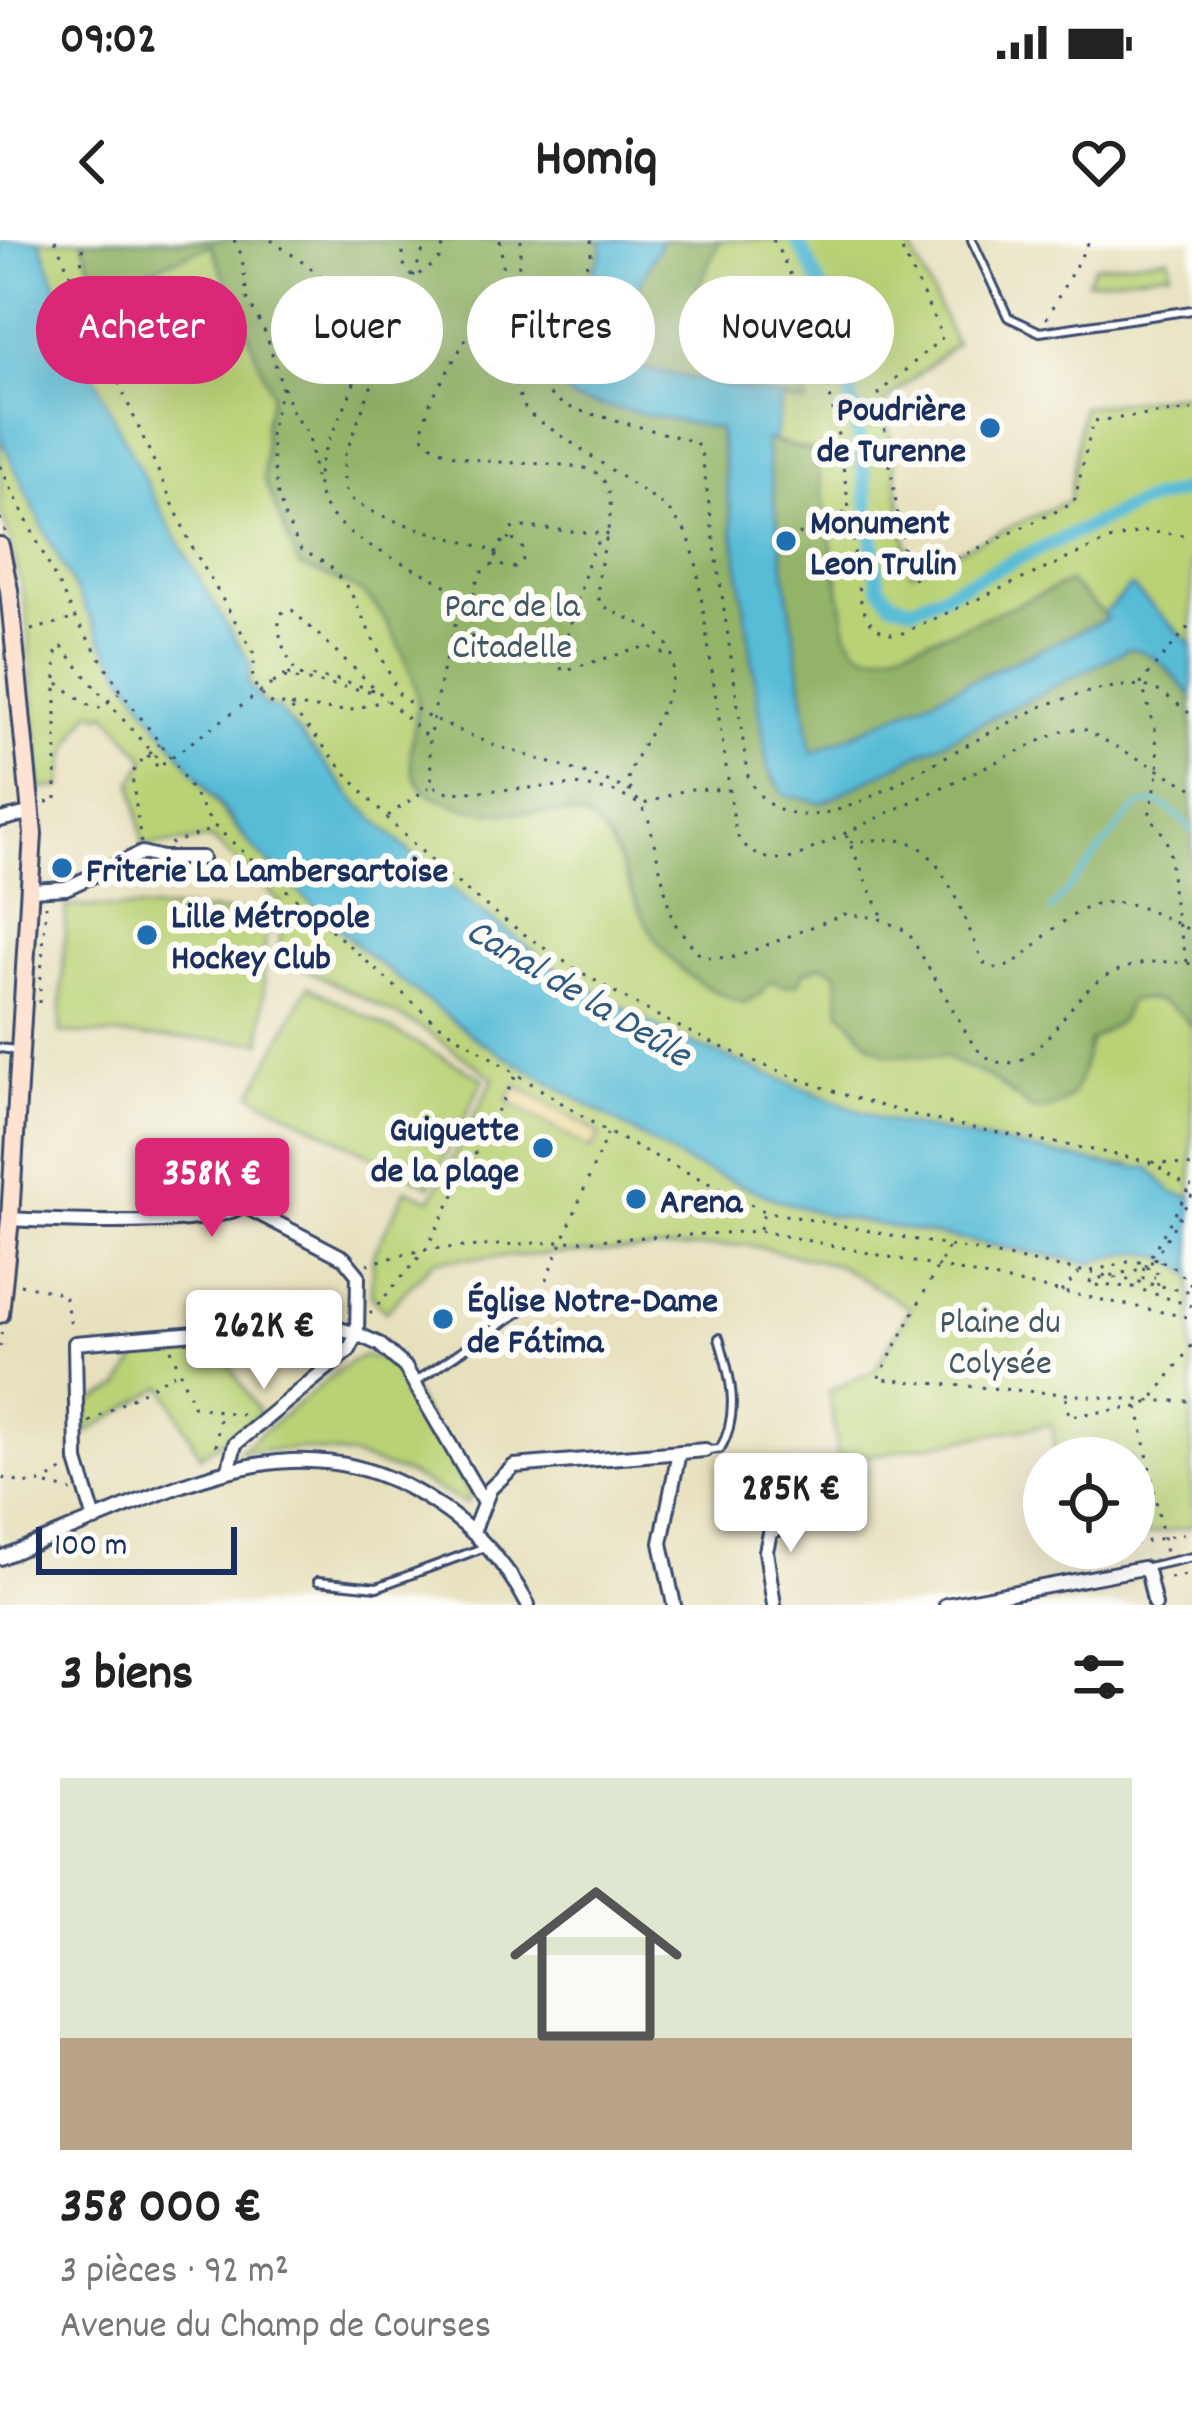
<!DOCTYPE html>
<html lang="fr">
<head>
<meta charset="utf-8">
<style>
  :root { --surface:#fff; --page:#f2f2f2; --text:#222; --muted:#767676; --accent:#db2777 }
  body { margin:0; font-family:Dekko,sans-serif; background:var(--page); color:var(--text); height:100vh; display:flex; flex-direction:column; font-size:45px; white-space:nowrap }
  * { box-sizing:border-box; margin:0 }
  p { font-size:39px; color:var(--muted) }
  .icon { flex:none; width:66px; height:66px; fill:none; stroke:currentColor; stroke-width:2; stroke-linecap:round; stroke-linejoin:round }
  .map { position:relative; height:1365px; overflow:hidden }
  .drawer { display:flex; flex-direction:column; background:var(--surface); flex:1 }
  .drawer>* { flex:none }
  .banner { position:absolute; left:36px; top:36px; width:1122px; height:108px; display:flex; gap:24px }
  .controls { position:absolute; left:1023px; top:1197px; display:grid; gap:24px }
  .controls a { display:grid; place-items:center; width:132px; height:132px; border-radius:50%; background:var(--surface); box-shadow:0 12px 48px #0002; font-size:60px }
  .scale { position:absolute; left:36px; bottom:30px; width:201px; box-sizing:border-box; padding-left:12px; border:6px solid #1b2f5e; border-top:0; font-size:33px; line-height:42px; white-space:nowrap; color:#1b2f5e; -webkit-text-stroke:9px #fdfcf7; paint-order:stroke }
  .price { position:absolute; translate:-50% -102px; padding:0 27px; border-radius:12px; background:#fff; color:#222; font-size:39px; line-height:78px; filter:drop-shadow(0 3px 6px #0008) }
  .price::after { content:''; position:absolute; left:50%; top:72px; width:36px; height:27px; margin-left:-18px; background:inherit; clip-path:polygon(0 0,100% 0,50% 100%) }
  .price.current { background:var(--accent); color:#fff }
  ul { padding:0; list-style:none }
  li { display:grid; align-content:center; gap:24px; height:636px; padding:0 60px }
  li span { display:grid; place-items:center; height:372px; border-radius:0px; color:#555 }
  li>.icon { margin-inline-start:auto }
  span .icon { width:216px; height:216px; fill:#fffc; stroke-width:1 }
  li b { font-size:51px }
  h2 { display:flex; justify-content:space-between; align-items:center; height:144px; padding:0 60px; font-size:51px }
  .tag { padding:0 42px; border-radius:54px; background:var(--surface); box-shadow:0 12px 48px #0002; font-size:42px; line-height:108px }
  .tag.current { background:var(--accent); color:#fff }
  .status { display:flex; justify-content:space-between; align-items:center; height:84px; padding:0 60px; background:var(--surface); direction:ltr }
  .status svg { height:33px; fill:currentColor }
  header { display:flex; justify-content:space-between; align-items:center; height:156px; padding:0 60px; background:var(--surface); font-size:54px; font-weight:800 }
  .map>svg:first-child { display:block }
  .green { fill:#bad276; stroke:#6a806a; stroke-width:3 }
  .forest { fill:#93b467; stroke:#577262; stroke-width:3 }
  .sand { fill:#eeda9e; stroke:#84847e; stroke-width:3 }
  .water { fill:#59bcd7; stroke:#3a769a; stroke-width:3 }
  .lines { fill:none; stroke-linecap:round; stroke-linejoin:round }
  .stream { stroke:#59bcd7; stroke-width:4.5 }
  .canal { stroke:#59bcd7; stroke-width:14 }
  .lane-casing { stroke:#3a4a6c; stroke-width:12 }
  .street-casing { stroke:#3a4a6c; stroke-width:18 }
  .secondary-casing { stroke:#3a4a6c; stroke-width:22 }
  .path { stroke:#3a4a6c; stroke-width:3; stroke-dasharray:3 9; stroke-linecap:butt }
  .lane { stroke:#fff; stroke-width:6 }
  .street { stroke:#fff; stroke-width:12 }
  .secondary { stroke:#fee3d2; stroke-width:16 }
  .path-bridge { stroke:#3a4a6c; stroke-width:3; stroke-dasharray:3 9; stroke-linecap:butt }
  .poi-dot { fill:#1f6fb2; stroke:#fdfcf7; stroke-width:4.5 }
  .labels { text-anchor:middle; stroke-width:12; stroke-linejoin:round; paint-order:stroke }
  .poi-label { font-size:36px; font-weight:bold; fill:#1b2f5e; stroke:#fdfcf7; text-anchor:start }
  .park-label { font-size:36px; fill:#435864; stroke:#fdfcf7 }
  .water-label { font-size:39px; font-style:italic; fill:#2e5982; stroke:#fdfcf7 }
</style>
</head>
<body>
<div class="status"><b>09:02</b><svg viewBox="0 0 49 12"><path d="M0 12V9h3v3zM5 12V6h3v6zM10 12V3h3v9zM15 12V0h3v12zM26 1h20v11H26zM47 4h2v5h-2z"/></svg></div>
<header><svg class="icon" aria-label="back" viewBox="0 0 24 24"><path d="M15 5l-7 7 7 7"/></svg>Homiq<svg class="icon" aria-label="heart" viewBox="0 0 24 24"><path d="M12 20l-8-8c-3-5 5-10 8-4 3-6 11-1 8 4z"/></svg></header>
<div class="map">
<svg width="1192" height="1365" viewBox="0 0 1192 1365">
  <rect width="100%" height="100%" fill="#fdfcf7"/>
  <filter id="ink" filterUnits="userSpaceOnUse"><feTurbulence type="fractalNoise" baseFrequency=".00833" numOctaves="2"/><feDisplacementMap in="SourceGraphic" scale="24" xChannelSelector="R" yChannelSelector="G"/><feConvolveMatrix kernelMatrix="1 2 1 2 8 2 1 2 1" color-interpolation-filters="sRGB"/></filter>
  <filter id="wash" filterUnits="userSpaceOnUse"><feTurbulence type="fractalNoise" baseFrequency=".004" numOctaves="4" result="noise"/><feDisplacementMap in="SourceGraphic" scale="48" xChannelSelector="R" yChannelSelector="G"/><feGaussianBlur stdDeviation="2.7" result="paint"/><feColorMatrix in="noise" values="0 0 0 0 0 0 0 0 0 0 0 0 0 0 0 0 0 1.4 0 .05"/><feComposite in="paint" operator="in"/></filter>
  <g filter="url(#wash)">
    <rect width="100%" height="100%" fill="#e7e0bd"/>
    <path class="green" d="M40,0H602V13L768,527L1192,456V957L1172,953L1128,924L1114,926L883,880L673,796L558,730L436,637L357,562L278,469L265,466L248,442L250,425C168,290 91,150 40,0Z
      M662,0H907L956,103L885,162L911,332L1069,260L1082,167L1192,153V405L1131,347L1104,374L812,513L600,120Z
      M1169,17L1171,31L1087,42L1094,26Z
      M0,197L105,406L225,575L254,609L369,716L478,800L688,924L781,961L827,975L1090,1023C1131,1011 1158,1005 1192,1036V1287L1134,1297V1218H1056L1051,1184L838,1221L829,1151L875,1130L910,1068L838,1025L748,1005L435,1020L385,1072L371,1055L373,1015L406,949L431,959L494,838L420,787L280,716V662L212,599L143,606L133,541L146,519L106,472L100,476L93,470C75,492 62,518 62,547L41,549L26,367L8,291L0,273Z
      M66,666L266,673L262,802L60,793Z
      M308,746L484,839L430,946L252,854Z
      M254,1090L222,1113L260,1174L200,1216L164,1146L86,1193L87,1164L120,1147L140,1113L193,1108L197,1097Z
      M366,1116L391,1122L402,1134L470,1255L466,1264L408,1234L352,1216L305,1209L239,1211L351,1121Z"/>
    <path class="forest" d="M82,0H602V13L558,105L684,181L718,189L768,527L775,544L822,563L1130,408C1158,412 1173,437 1192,456V788C1177,766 1155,755 1129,761L1121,780L1090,801C1078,839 1081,867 1034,871L989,837L944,817L888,814L870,804L840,770L837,732L822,725L804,732L798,744L783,746L772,741L759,755L743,763C670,737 653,703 625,635C617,616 608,593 590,581C565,563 491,583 447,562C440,558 428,555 423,549C398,523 418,491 417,462C417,435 386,373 366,356C349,342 319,335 299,326L264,239L265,182L272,153L211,5L98,50Z
      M662,0H720L698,48L695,71L710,83L762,95L790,87L802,113L807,164L600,120Z
      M765,199L815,212L847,392C851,400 855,409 865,413C890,422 1037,355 1069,342L1108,378L812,513Z"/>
    <path class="sand" d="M516,845L600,894L591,910L507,861Z"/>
    <path class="water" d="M0,0H40C92,150 168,290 251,425L248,443L265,466L278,469L357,562L436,637L558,730L673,796L883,880L1114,926L1150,928L1172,953L1192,957V1036C1158,1004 1131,1011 1090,1023L827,975L781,961L688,924L478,800L369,716L327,678L254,609L156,482L105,406L46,294L0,197Z
      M602,0H662L601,120L783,158L774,200H765L812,513L1107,379L1103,374L1131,346L1192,405V456C1174,436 1158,412 1130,408L822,563L785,555L768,528L719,189L575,160C530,125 583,54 602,13Z"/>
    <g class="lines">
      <path class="stream" d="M1050,671L1135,568C1163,554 1173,571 1192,591"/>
      <path class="canal" d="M796,0C853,88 864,242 879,346L892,362L913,367L1140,263L1192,248"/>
    </g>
  </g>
  <g filter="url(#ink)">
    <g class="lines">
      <g class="lane-casing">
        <path id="lane" d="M972,0L1008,77L1040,92L1192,70
          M0,808L15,810
          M415,1142L539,1059
          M707,1210L720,1209C741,1174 730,1134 719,1098
          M1143,1328L1192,1317
          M318,1341L377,1347L485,1307"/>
      </g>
      <g class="street-casing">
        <path id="street" d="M0,580L32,572
          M31,650L66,648L142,613L162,618H202
          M10,979C51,981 220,990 244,964
          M150,980L147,920L154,919L344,1018L358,1035L357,1094L349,1110L235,1204L229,1228
          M95,1280L77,1221L75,1103L318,1083L357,1094L379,1104L405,1127L484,1263
          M473,1292L490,1249L514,1226L705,1210
          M0,1318C40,1301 80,1286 120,1269C231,1224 326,1190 436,1264C476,1290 506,1323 528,1365
          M674,1365L661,1303L679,1212
          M774,1365L766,1311L770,1293C788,1282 818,1280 838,1285
          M946,1365L1143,1328L1148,1334L1155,1365"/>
      </g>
      <g class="secondary-casing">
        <path id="secondary" d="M0,306L9,350L33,594L10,979L0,1074"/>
      </g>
      <path class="path" d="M55,0L192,307L255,415L252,441L268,463L289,466C321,502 351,541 385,576C523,717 713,821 903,872C983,893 1064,902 1144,921C1163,925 1173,942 1192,946
        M234,0L242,16L247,58L266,94L282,146L270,192L277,251L285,278L301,310L329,325L350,351L399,454L424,475L493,505L603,539L632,552L641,565L688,549L728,550
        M271,0C296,18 322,33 341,59C402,140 289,209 325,266C352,308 415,324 455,351L461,363L442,432L429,499L432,546L451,553L576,545L613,551L641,565L649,581L672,680L698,713L712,718L737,717L844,674L878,678L908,692L974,806C1024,859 1056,775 1093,745C1120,723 1159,718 1192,724
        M403,0V23L413,38L438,22L445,0
        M427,0L345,215C344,227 342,242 347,253C359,278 467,300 496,312
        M500,0L503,26L498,43L431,160L421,193C448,239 574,212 599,235C629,264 589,327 600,363C618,378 642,380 659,395C700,431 641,499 628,536L631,550
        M521,0C518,50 500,131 528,173L667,268L688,295L696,322L736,594C750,616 768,622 793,618L1061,491L1082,488L1192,548
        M591,0V16L542,114C535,145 549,160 577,170L696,202L702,216L748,536C786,618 883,550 936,522C972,502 1008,483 1045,465C1071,457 1125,439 1151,448C1166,453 1179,466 1192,475
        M773,0C833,107 845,232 859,353C864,376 872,393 898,395L1109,300L1144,291L1192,296
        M897,0L943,97L879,153L907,335L913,339L1074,263L1093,181L1192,170
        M79,59L83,0
        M1046,79L1090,0
        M283,147L293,174L309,196L315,238
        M0,226L75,378L121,451L176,525L212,584L434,781L607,892L764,971L1192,1052
        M0,278L6,293
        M496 314a14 14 0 1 1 28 0a14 14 0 1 1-28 0Z
        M509,300L510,289L522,287L607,294L596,305L589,320L560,422L562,431L647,406L672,417
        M788,300L846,272
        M463,362L474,353L479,334L497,322
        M31,390L73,379
        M288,434L341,440L373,450
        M284,437L381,453
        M58,443L93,468H99L119,453
        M273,443L294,428C283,410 278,397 279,376L285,370H292L429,499
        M291,466L348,471L386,460
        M147,515L158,527L162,524
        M46,562L56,561V409L62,407L99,452
        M388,576L429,547
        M846,595L884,680
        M850,602C868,601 890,597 908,602C945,611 969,694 984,723L999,729C1018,724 1030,709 1045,696C1107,644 1127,660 1192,691
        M141,603L132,536L136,526L159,504
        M170,604L216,588
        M1187,722C1183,700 1176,678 1173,656C1168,619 1177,606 1149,576L1159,530L1155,489L1141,442L1192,383
        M39,763L46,665
        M515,837L426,1009L760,991L1192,1078
        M1152,922L1192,926
        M760,989L764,971
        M948,1008L878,1139L1151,1161H1192
        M367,1024L426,1009L370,1074
        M1144,1027L1141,1038L1155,1037
        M1091,1031L1128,1022H1168L1192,1046
        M20,1044L64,1054L72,1090
        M1158,1045L1155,1037L1161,1021
        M542,1051L607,894
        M1061,1052L1079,1033
        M0,1107L2,1087
        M171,1109L193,1166L247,1176
        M1066,1158L1069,1176L1138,1167L1151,1161L1192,1105
        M1138,1167L1166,1313
        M89,1182L174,1134
        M216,1206L220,1173
        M3,1238C31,1247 42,1245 65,1229
        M47,1245L72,1251
        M1134,1304L1192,1292
        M1076,1317L1115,1308
        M1170,1338L1192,1334"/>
      <use href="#lane" class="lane"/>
      <use href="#street" class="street"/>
      <use href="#secondary" class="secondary"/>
      <path class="path-bridge" d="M99,452L162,524L273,443
        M1192,955L1150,1027L1091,1040L1089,1045L1133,1047L1192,1066
        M1145,1026L1192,944"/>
    </g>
  </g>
  <g class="poi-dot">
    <circle cx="990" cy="188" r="12"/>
    <circle cx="786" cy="301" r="12"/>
    <circle cx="62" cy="628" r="12"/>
    <circle cx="147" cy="695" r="12"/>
    <circle cx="543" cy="908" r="12"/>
    <circle cx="636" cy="959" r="12"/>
    <circle cx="443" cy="1079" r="12"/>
  </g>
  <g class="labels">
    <g class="poi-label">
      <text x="966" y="180" text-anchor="end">Poudrière<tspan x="966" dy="41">de Turenne</tspan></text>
      <text x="810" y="293">Monument<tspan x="810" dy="41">Leon Trulin</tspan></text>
      <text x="86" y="641">Friterie La Lambersartoise</text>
      <text x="171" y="687">Lille Métropole<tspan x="171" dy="41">Hockey Club</tspan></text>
      <text x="519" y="900" text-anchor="end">Guiguette<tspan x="519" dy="41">de la plage</tspan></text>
      <text x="660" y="972">Arena</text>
      <text x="467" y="1071">Église Notre-Dame<tspan x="467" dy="41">de Fátima</tspan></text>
    </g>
    <g class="park-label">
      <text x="512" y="376">Parc de la<tspan x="512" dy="41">Citadelle</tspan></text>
      <text x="1000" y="1092">Plaine du<tspan x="1000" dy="41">Colysée</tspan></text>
    </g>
    <g class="water-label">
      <text transform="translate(580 750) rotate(31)" y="14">Canal de la Deûle</text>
    </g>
  </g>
</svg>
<div class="controls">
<a><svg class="icon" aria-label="locate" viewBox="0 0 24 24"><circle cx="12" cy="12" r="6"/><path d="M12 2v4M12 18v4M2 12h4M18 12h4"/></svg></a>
</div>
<div class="scale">100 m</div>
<b class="price current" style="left:212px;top:1000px">358K €</b>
<b class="price" style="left:264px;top:1152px">262K €</b>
<b class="price" style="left:791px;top:1315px">285K €</b>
<div class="banner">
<a class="tag current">Acheter</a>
<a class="tag">Louer</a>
<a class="tag">Filtres</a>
<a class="tag">Nouveau</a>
</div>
</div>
<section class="drawer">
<h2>3 biens<svg class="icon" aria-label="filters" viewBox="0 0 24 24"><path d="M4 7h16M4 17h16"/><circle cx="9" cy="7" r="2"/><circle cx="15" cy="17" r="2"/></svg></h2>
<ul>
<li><span style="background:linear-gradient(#dfe7d0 70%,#b9a48a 0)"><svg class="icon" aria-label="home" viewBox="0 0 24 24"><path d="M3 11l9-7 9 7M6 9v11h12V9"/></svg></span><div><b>358 000 €</b><p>3 pièces · 92 m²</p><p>Avenue du Champ de Courses</p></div></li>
</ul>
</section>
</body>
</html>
